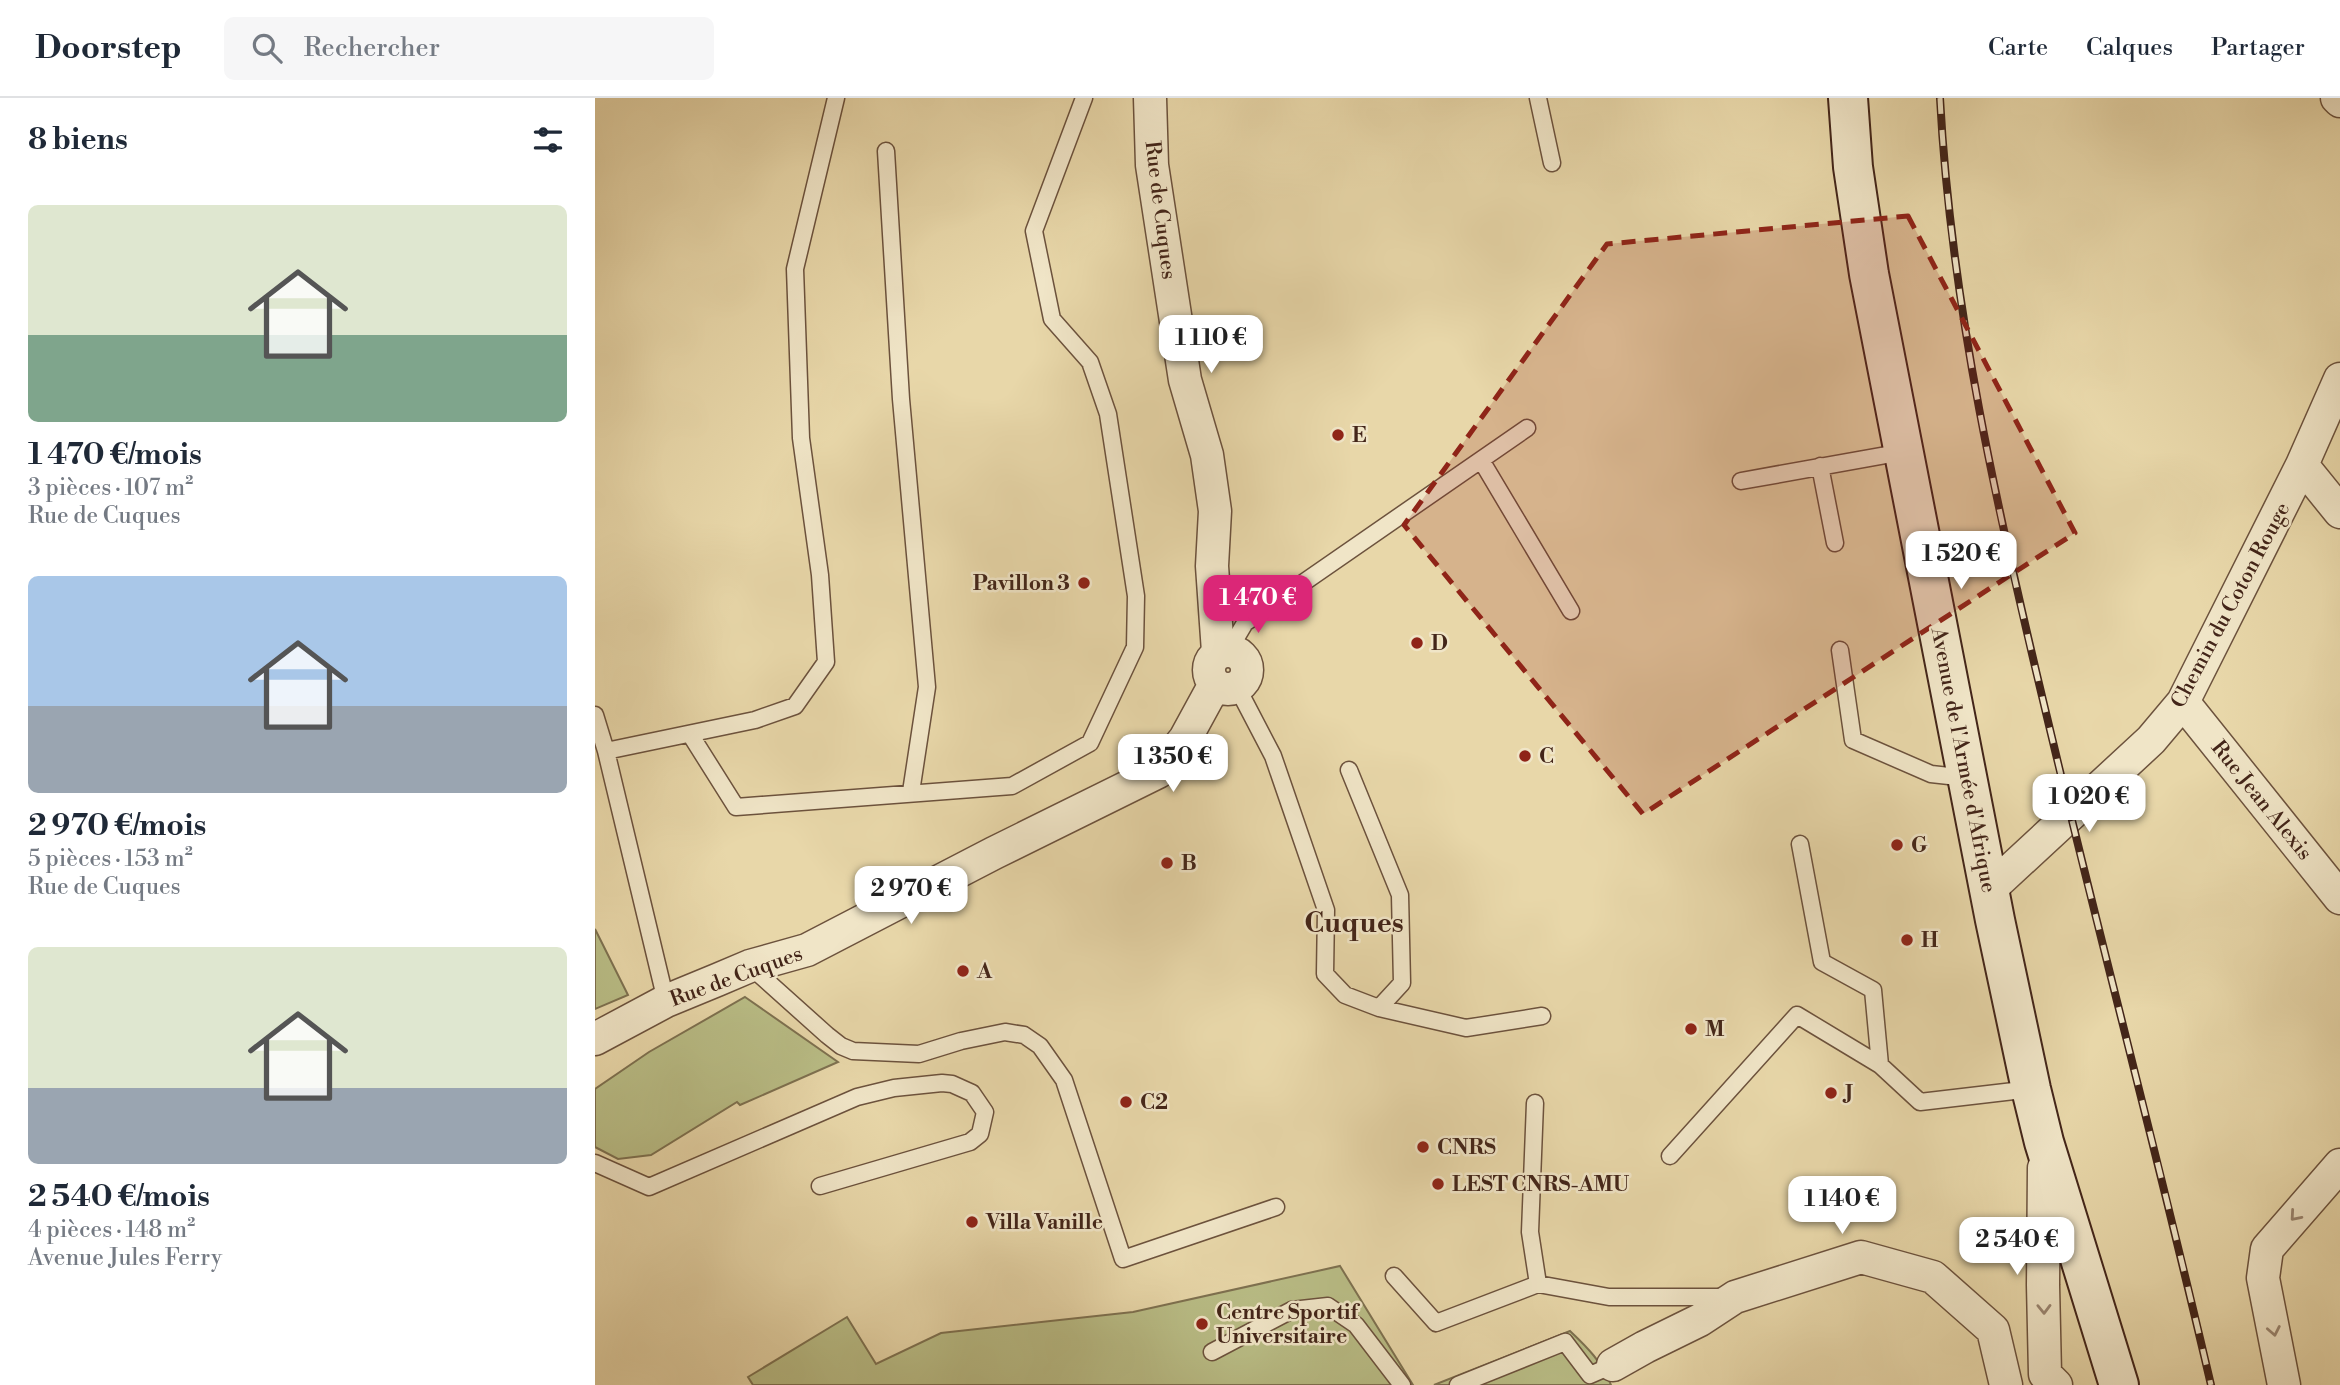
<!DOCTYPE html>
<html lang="fr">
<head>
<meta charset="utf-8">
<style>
  :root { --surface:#fff; --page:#f6f6f7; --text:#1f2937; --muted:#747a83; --line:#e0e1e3; --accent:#db2777 }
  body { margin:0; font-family:"Libre Bodoni",serif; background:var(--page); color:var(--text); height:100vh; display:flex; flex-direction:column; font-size:26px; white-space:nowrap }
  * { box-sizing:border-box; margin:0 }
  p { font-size:23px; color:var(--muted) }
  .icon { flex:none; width:38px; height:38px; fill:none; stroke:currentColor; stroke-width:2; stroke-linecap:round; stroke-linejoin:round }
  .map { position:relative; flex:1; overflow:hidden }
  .details { display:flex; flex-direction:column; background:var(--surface); width:595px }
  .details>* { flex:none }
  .price { position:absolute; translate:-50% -60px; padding:0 16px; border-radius:14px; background:#fff; color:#222; font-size:23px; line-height:46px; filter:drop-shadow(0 2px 4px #0008) }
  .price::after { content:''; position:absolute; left:50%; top:42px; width:21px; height:16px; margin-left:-10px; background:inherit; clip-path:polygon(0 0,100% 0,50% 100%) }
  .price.current { background:var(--accent); color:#fff }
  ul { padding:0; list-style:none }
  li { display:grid; align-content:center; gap:14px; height:371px; padding:0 28px }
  li span { display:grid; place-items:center; height:217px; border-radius:10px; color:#555 }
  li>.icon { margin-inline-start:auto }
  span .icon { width:126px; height:126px; fill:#fffc; stroke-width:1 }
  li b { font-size:30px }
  h2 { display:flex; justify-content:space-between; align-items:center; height:84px; padding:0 28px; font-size:30px }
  header { display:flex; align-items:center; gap:42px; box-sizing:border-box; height:98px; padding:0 35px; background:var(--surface); border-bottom:2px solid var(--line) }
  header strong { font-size:33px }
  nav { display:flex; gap:38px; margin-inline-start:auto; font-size:24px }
  .search { width:490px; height:63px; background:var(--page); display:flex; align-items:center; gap:18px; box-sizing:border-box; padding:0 24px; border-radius:10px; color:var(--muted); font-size:26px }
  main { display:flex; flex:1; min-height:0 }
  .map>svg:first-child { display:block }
  .green { fill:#b9bd86; stroke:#7e7150; stroke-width:2 }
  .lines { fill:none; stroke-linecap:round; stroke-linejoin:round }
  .lane-casing { stroke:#6c523d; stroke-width:19 }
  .street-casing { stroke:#6c523d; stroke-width:35 }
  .secondary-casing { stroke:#432519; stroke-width:42 }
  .lane { stroke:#f0e5c7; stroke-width:16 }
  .street { stroke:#f0e5c7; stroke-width:32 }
  .secondary { stroke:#f0e5c7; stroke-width:38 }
  .rail-casing { stroke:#432519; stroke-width:8 }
  .rail { stroke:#f0e5c7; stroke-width:5; stroke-dasharray:16; stroke-linecap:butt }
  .oneway { stroke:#9a8570 }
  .marked { fill:#8f2418; fill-opacity:0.2; stroke:#8f2418; stroke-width:5; stroke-dasharray:14 9; stroke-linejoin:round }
  .poi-dot { fill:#8f2418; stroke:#f0e5c7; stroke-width:2.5 }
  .labels { text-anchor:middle; stroke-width:5; stroke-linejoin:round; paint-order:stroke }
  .street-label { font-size:21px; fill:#432519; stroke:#f0e5c7 }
  .poi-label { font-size:21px; font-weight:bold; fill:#432519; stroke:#f0e5c7; text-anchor:start }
  .district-label { font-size:28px; font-weight:bold; fill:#432519; stroke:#f0e5c7 }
</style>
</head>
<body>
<header>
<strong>Doorstep</strong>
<div class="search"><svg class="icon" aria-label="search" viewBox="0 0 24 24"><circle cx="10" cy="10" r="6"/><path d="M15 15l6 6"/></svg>Rechercher</div>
<nav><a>Carte</a><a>Calques</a><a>Partager</a></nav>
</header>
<main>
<section class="details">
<h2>8 biens<svg class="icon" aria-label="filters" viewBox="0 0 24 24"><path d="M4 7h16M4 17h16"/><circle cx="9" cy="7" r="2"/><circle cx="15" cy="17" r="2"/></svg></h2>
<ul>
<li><span style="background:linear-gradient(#dfe7d0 60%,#7fa58c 0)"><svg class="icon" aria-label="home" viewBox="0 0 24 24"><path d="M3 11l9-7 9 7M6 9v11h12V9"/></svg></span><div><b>1 470 €/mois</b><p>3 pièces · 107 m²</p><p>Rue de Cuques</p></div></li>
<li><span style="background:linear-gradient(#a9c7e8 60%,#9aa5b1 0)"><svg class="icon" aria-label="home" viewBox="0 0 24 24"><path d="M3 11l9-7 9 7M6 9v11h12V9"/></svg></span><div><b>2 970 €/mois</b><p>5 pièces · 153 m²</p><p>Rue de Cuques</p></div></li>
<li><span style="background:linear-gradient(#dfe7d0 65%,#9aa5b1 0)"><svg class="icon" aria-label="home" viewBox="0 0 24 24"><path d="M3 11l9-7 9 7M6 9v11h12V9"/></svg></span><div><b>2 540 €/mois</b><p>4 pièces · 148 m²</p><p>Avenue Jules Ferry</p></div></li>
</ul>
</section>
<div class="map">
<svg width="1745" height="1287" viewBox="0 0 1745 1287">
  <rect width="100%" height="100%" fill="#e8d7a9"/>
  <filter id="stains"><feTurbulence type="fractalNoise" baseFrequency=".00286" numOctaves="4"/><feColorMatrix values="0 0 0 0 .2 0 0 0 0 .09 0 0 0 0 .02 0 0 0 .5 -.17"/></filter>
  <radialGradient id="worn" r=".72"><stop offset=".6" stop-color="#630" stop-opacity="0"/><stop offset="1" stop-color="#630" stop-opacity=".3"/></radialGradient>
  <path class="green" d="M0,831L33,897L0,911Z
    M150,899L243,964L145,1007L142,1004L56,1057L23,1061L0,1049V991L54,954Z
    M745,1168L818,1287H158L153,1279L252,1219L281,1266L346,1235L538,1214Z
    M975,1233C993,1250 1007,1264 1016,1287H839Z"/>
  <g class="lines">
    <g class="lane-casing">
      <path id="lane" d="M943,0L957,65
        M291,53L306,301L332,589L316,694
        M886,362L976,513
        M1225,368L1240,445
        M1146,383L1308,354
        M634,552L650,525L932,330
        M1245,552L1258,642L1336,676L1354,678L1372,675
        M642,589L678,658L731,812L730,876L750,897L784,910L807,885L805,797L754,672
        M0,617L11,653L71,903
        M95,636L141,709L417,688L495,645L540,549L541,498L513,316L495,264L457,221L439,133L489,0
        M11,653L160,622L200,608L231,564L225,477L206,340L200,171L241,0
        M1205,746L1227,864L1278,892L1285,967
        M155,868L232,937L246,948L258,953L324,956L366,943L410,934L429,937L445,948L469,982L528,1161L681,1109
        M784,910L871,930L947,918
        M940,1005L935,1134L943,1186
        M1075,1058L1202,917L1285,967L1325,1004L1436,991
        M0,1065L54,1089L262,999L299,990L347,985L357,986L377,995L390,1014L385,1036L375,1044L225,1088
        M799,1178L841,1225L943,1186L1014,1199H1130
        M617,1254L697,1212L733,1208L761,1227L807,1287
        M863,1287L970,1244L995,1277L1018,1267"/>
    </g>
    <g class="street-casing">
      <path id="street" d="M555,0L557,67L590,282L612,357L620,413L617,468L623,554
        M1742,0L1745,3
        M1707,367L1745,414
        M614 572a19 19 0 1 1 38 0a19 19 0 1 1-38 0Z
        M1588,604L1745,800
        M1395,791L1556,642L1588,604L1707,367L1745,281
        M0,941L71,903L122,882L155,868L212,852L399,755L563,674L590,641L620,586
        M1449,1070L1448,1187L1450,1276L1461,1287
        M1018,1267L1050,1249L1105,1222L1140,1199L1266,1159L1338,1179L1398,1232L1411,1287
        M1689,1287L1668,1180L1672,1151L1745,1067"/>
    </g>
    <g class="secondary-casing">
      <path id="secondary" d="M1253,0L1258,69L1274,176L1400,822L1436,991L1449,1044L1524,1287"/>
    </g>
    <use href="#lane" class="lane"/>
    <use href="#street" class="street"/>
    <use href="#secondary" class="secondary"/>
    <g class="rail-casing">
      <path id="rail" d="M1345,0C1356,209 1403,415 1452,619C1505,842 1564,1063 1616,1287"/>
    </g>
    <use href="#rail" class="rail"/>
  </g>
  <defs><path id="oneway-chevron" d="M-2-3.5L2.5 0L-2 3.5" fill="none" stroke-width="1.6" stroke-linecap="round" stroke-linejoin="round" transform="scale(1.75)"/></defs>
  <g class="oneway">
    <use href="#oneway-chevron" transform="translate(1700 1118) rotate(131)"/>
    <use href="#oneway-chevron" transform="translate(1449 1211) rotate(89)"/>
    <use href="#oneway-chevron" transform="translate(1679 1233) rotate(79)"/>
  </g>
  <path class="marked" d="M1313,118L1480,435L1048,716L809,427L1012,146Z"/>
  <g class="poi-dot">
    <circle cx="743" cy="337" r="7"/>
    <circle cx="489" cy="485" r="7"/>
    <circle cx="822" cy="545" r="7"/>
    <circle cx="930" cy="658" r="7"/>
    <circle cx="1302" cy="747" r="7"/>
    <circle cx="572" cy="765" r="7"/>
    <circle cx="1312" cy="842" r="7"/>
    <circle cx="368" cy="873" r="7"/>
    <circle cx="1096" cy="931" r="7"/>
    <circle cx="1236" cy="995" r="7"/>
    <circle cx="531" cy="1004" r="7"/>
    <circle cx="828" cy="1049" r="7"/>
    <circle cx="843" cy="1086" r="7"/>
    <circle cx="377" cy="1124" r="7"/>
    <circle cx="607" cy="1226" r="7"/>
  </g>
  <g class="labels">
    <g class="street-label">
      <text transform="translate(566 112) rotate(83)" y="7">Rue de Cuques</text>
      <text transform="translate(1635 507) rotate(-62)" y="7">Chemin du Coton Rouge</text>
      <text transform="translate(1369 662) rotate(79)" y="7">Avenue de l'Armée d'Afrique</text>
      <text transform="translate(1667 702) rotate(51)" y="7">Rue Jean Alexis</text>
      <text transform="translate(141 878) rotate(-20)" y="7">Rue de Cuques</text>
    </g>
    <g class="poi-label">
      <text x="757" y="344">E</text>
      <text x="475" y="492" text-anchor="end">Pavillon 3</text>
      <text x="836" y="552">D</text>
      <text x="944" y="665">C</text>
      <text x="1316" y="754">G</text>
      <text x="586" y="772">B</text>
      <text x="1326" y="849">H</text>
      <text x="382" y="880">A</text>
      <text x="1110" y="938">M</text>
      <text x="1250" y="1002">J</text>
      <text x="545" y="1011">C2</text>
      <text x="842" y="1056">CNRS</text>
      <text x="857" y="1093">LEST CNRS-AMU</text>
      <text x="391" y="1131">Villa Vanille</text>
      <text x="621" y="1221">Centre Sportif<tspan x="621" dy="24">Universitaire</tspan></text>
    </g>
    <g class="district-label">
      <text x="759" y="834">Cuques</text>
    </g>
  </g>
  <rect width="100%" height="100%" filter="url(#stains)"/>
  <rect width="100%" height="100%" fill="url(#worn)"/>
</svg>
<b class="price" style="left:616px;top:277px">1 110 €</b>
<b class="price" style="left:1366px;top:493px">1 520 €</b>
<b class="price current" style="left:663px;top:537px">1 470 €</b>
<b class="price" style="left:578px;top:696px">1 350 €</b>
<b class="price" style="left:1494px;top:736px">1 020 €</b>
<b class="price" style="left:316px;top:828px">2 970 €</b>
<b class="price" style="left:1247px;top:1138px">1 140 €</b>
<b class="price" style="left:1422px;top:1179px">2 540 €</b>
</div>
</main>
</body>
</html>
